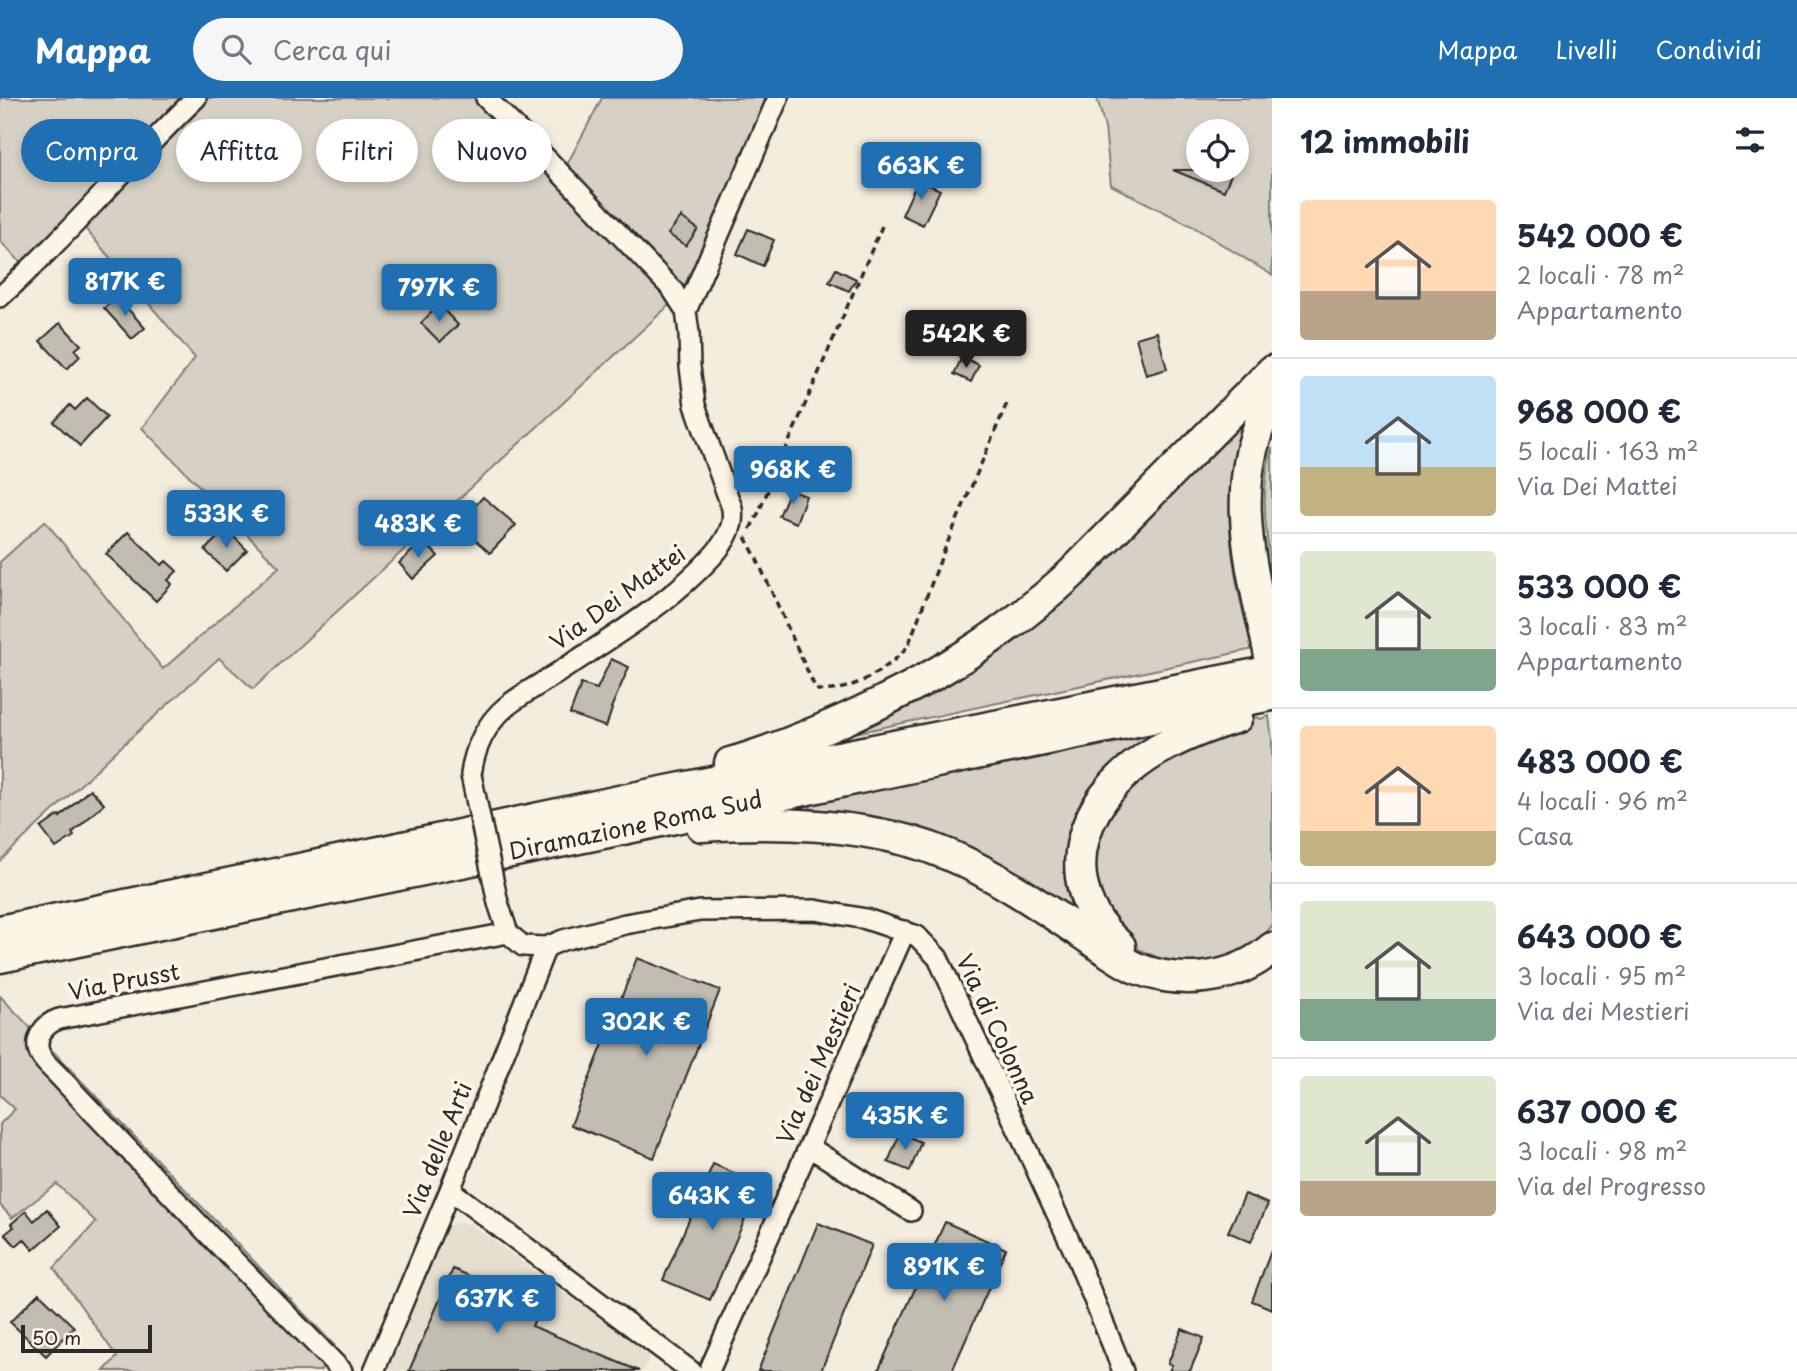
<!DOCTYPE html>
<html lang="it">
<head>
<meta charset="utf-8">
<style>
  :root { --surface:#fff; --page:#f6f6f7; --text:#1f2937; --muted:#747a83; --line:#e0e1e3; --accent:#1f6fb2 }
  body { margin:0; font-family:"Playpen Sans",sans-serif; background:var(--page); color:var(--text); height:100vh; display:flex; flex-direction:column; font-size:26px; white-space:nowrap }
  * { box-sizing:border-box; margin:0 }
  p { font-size:23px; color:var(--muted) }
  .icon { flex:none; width:38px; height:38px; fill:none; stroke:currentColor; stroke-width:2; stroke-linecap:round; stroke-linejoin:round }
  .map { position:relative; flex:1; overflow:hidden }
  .drawer { display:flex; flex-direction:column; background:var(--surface); width:525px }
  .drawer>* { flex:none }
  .banner { position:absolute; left:21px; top:21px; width:665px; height:63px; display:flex; gap:14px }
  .tools { position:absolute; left:1186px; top:21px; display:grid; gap:14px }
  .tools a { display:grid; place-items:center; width:63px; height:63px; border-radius:50%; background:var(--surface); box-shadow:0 4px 10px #0003; font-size:35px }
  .scale { position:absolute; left:21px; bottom:18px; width:131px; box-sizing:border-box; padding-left:7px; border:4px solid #2b2b2b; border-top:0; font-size:19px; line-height:24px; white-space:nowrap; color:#2b2b2b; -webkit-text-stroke:5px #fcf5e5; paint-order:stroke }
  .price { position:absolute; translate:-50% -60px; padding:0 16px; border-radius:7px; background:var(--accent); color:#fff; font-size:23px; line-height:46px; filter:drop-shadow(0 2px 4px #0008) }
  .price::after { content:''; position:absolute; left:50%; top:42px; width:21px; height:16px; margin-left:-10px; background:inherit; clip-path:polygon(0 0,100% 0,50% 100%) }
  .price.current { background:#222; color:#fff }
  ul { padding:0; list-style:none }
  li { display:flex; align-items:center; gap:21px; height:175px; padding:0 28px }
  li+li { border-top:2px solid var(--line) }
  li span { display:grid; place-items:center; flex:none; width:196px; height:140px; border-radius:7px; color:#555 }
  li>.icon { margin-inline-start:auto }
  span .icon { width:84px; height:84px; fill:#fffc; stroke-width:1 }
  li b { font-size:30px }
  h2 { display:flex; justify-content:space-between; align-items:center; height:84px; padding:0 28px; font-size:30px }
  .chip { padding:0 24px; border-radius:32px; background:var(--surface); box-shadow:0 4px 10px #0003; font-size:24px; line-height:63px }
  .chip.current { background:var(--accent); color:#fff }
  header { display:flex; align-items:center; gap:42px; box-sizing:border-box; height:98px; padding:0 35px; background:var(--accent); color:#fff }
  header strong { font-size:33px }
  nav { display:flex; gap:38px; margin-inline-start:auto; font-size:24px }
  .search { width:490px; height:63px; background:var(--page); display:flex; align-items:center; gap:18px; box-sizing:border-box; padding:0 24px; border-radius:38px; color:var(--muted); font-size:26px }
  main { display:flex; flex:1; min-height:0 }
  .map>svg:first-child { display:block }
  .built { fill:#e5dfd0 }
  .green { fill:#d6d1c4; stroke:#807e78; stroke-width:2; fill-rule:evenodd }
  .building { fill:#c2bdb1; stroke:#2b2b2b; stroke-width:2 }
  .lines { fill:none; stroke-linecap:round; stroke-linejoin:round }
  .minor-casing { stroke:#2b2b2b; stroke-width:24 }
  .highway-casing { stroke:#2b2b2b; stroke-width:35 }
  .path { stroke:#2b2b2b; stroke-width:3.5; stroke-dasharray:7 5; stroke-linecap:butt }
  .minor { stroke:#fcf5e5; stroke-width:19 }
  .highway { stroke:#fcf5e5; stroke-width:30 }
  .minor-bridge-casing { stroke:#2b2b2b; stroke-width:24; stroke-linecap:butt }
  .minor-bridge { stroke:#fcf5e5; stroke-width:19 }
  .labels { text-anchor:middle; stroke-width:7; stroke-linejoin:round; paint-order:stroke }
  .street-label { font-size:23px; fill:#2b2b2b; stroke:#fcf5e5 }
</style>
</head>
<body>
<header>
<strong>Mappa</strong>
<div class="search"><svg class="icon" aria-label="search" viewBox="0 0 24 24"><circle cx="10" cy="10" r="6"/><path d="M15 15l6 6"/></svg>Cerca qui</div>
<nav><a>Mappa</a><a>Livelli</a><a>Condividi</a></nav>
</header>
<main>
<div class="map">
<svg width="1272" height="1273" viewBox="0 0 1272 1273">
  <rect width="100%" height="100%" fill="#f4edde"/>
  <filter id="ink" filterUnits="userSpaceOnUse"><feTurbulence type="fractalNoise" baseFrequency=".0143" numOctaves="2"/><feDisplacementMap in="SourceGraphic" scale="14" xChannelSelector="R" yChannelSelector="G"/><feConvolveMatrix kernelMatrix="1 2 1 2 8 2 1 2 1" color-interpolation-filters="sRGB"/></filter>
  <g filter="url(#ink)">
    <path class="built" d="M460,1124L470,1126L650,1257L643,1273H386L444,1134L450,1127Z"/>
    <path class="green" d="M0,0H486L562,76L602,0H780L691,199L679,198L253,591L219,560L113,656L0,763V464L45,423L163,571L279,469L142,330L195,260L78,122L29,173L0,143Z
      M1097,0H1272V177L1192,128L1111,87L1105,30ZM1199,33H1237V72H1199Z
      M1248,305C1247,327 1236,346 1233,368C1224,426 1235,496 1254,551L832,640L918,594Z
      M1272,350V475C1265,432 1260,391 1272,350Z
      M1269,618L1272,642V828L1261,840L1244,853L1222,861L1201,865L1181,866L1159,860L1140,852L1122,839L1109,825L1089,761L1119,688L1227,626L1258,619L1260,621Z
      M1160,636L1109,675L1078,809L1072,813L927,733L892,723L831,713L814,712L810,710L811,707L813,705Z
      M0,898L335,1248L320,1273H104L117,1259L54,1170L96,1124L57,1086L12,1120L0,1107V1026L15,1011L0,997Z"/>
    <path class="building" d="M1173,72H1233L1224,93Z
      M918,82L940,92L923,127L902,117Z
      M681,119L698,131L686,148L668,136Z
      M748,131L774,142L763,168L737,156Z
      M836,171L856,181L849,193L829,184Z
      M117,199L145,230L132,241L104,210Z
      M439,207L458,227L440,244L421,225Z
      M60,225L81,247L75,252L80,258L67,271L40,243Z
      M1157,234L1167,271L1146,277L1136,240Z
      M962,259L979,267L971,284L954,276Z
      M87,300L107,319L80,348L54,324L70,307L75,312Z
      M790,392L806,398L796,425L779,418Z
      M483,399L516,427L490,455L458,427Z
      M226,431L247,452L226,473L205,452Z
      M128,434L162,467L166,463L177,473L168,482L172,486L156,503L106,456Z
      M423,443L438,458L413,481L399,465Z
      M611,561L629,569L611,610L612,611L606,629L570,616L581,586L597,591Z
      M90,691L104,706L72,735L74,738L56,750L41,730L59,717L60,719Z
      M637,860L720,892L654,1060L571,1027Z
      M900,1035L921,1044L910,1073L888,1064Z
      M713,1066L760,1086L710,1202L663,1182Z
      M1245,1096L1268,1106L1251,1144L1228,1134Z
      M47,1111L61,1128L33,1152L24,1141L16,1148L5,1136L14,1129L11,1126L26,1113L34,1123Z
      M945,1124L1006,1151L952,1273H878Z
      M818,1125L872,1147L821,1273H758Z
      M1271,1153H1272V1211L1252,1203Z
      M453,1171L541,1208L532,1228L639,1273H409Z
      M39,1195L74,1229L46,1258L10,1224Z
      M1182,1231L1204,1240L1190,1273H1169L1172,1267L1168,1265Z"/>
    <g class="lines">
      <g class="minor-casing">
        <path id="minor" d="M0,199C69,137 129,64 196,0
          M686,213L778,0
          M471,677C474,651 486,625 507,608C522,596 540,586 556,576C604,544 656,514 698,473C710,461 724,448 730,431C733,424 733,418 732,410L695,307L690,269L689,235L686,213L672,191L546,60L486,0
          M498,805L508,835L523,848L546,849L563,842L625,826L700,813L815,812L866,821L917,838L938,860L1075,1155L1123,1273
          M809,1049L911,1113
          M450,1092L691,1273
          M342,1273L212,1140L56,975C51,970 44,964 41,958C32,942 44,926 59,921L508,835
          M374,1273L450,1092L546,849
          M709,1273L905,833"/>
      </g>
      <g class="highway-casing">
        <g id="highway">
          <path d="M1272,300C1223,389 1254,475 1272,568"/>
          <path d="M730,665C770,654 808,638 846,621C930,583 1003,539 1071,476L1272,273"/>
          <path d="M702,728C781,723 875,725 949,757C994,776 1038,806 1078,833C1097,845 1116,861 1136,870C1181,888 1236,882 1272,850"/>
          <path d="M0,833L300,771L652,696L1272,573"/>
          <path d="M1120,848C1098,829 1085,807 1081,779C1078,755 1084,732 1096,711C1126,660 1183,636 1237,619"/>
          <path id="s1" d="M0,859L642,727L873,677L1170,616L1272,597"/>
        </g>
      </g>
      <path class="path" d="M750,431L757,418L882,128
        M745,439L755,457L813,585L818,592C849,596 889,571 908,548L941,460L1007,305"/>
      <use href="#minor" class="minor"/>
      <use href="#highway" class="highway"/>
      <g class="minor-bridge-casing">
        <path id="minor-bridge" d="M471,677L498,805"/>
      </g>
      <use href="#minor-bridge" class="minor-bridge"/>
    </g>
  </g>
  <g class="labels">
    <g class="street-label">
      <text transform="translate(618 500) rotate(-36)" y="8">Via Dei Mattei</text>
      <text dy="8" stroke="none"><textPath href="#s1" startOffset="649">Diramazione Roma Sud</textPath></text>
      <text transform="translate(124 884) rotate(-11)" y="8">Via Prusst</text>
      <text transform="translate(997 931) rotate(65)" y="8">Via di Colonna</text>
      <text transform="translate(819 966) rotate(-66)" y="8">Via dei Mestieri</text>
      <text transform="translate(438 1052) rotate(-68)" y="8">Via delle Arti</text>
    </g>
  </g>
</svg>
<div class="tools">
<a><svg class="icon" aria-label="locate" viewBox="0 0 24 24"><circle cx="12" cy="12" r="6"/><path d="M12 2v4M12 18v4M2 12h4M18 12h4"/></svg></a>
</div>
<div class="scale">50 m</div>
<b class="price" style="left:921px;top:104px">663K €</b>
<b class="price" style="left:125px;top:220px">817K €</b>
<b class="price" style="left:439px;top:226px">797K €</b>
<b class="price current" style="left:966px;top:272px">542K €</b>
<b class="price" style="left:793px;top:408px">968K €</b>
<b class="price" style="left:226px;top:452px">533K €</b>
<b class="price" style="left:418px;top:462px">483K €</b>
<b class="price" style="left:646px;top:960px">302K €</b>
<b class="price" style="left:905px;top:1054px">435K €</b>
<b class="price" style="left:712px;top:1134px">643K €</b>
<b class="price" style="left:944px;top:1205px">891K €</b>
<b class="price" style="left:497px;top:1237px">637K €</b>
<div class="banner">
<a class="chip current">Compra</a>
<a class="chip">Affitta</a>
<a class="chip">Filtri</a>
<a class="chip">Nuovo</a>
</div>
</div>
<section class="drawer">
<h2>12 immobili<svg class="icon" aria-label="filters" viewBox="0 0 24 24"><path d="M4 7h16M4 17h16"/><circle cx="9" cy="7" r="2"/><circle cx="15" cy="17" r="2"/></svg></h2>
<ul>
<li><span style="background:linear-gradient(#ffd9b3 65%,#b9a48a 0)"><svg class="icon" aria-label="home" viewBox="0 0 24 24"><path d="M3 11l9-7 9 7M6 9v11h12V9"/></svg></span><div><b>542 000 €</b><p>2 locali · 78 m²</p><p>Appartamento</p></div></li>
<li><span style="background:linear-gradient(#bfe0f5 65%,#c2b280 0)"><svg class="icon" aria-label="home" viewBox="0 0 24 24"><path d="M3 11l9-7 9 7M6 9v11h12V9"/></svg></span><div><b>968 000 €</b><p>5 locali · 163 m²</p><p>Via Dei Mattei</p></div></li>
<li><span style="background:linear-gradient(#dfe7d0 70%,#7fa58c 0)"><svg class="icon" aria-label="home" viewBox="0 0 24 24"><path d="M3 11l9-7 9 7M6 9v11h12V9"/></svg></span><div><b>533 000 €</b><p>3 locali · 83 m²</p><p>Appartamento</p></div></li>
<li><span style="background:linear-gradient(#ffd9b3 75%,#c2b280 0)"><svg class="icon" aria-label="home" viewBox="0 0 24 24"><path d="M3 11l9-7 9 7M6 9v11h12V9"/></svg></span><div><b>483 000 €</b><p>4 locali · 96 m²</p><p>Casa</p></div></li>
<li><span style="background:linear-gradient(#dfe7d0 70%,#7fa58c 0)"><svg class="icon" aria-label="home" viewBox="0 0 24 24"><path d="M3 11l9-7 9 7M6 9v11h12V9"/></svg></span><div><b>643 000 €</b><p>3 locali · 95 m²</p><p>Via dei Mestieri</p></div></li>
<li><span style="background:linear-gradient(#dfe7d0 75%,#b9a48a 0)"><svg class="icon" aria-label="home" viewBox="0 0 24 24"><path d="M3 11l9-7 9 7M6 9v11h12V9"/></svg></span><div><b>637 000 €</b><p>3 locali · 98 m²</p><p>Via del Progresso</p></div></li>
</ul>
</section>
</main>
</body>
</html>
